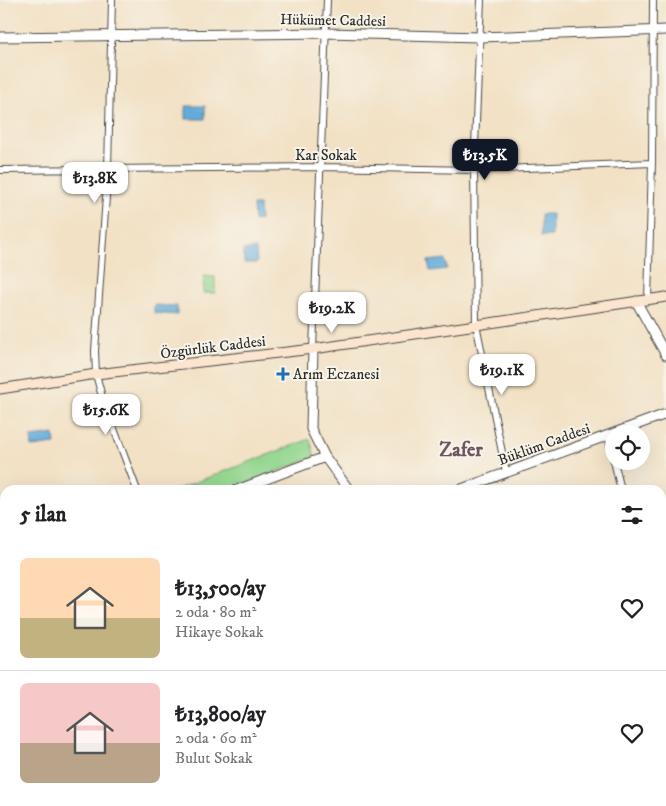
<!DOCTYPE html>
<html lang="tr">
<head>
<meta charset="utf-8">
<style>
  :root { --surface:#fff; --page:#f2f2f2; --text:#202124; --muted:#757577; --line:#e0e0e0; --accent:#111827 }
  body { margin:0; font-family:"IM FELL DW Pica",serif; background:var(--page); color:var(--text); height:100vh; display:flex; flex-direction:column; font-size:19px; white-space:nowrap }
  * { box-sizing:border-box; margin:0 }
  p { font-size:16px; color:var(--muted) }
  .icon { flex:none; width:28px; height:28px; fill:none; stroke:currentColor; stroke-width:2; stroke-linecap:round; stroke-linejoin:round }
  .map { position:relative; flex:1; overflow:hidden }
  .details { position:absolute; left:0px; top:485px; width:666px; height:321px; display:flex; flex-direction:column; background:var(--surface); border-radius:15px 15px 0 0; box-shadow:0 5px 20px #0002 }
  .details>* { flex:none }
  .tools { position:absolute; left:605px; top:425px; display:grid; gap:10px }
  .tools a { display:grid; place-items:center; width:45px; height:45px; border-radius:50%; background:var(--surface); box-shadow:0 5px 20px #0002; font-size:25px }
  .price { position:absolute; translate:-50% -42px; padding:0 11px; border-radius:10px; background:#fff; color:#222; font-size:16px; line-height:32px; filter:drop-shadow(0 1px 2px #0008) }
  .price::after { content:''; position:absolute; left:50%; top:30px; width:15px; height:11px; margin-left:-8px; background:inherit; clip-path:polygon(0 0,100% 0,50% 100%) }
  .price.current { background:var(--accent); color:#fff }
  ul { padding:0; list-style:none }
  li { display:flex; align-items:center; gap:15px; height:125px; padding:0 20px }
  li+li { border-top:1px solid var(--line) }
  li span { display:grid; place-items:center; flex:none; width:140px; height:100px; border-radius:8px; color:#555 }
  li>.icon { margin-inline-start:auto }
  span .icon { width:60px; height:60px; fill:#fffc; stroke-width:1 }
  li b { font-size:21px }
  h2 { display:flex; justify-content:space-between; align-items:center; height:60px; padding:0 20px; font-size:21px }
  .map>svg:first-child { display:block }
  .green { fill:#92d68e; stroke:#5e805c }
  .water { fill:#63abda; stroke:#476b82 }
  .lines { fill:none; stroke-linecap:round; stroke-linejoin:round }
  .minor-casing { stroke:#494642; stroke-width:8 }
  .tertiary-casing { stroke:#494642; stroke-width:11 }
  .secondary-casing { stroke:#494642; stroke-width:11 }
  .minor { stroke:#fff; stroke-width:6 }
  .tertiary { stroke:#fff; stroke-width:9 }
  .secondary { stroke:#fbe5cf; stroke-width:9 }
  .poi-dot { fill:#1f6fb2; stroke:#f7f3e8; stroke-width:2 }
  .labels { text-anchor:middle; stroke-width:4; stroke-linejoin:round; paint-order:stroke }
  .street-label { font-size:15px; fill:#2b2b2b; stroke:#f7f3e8 }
  .poi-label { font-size:15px; fill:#2b2b2b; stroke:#f7f3e8; text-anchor:start }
  .district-label { font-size:20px; font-weight:bold; fill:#6c5560; stroke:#f7f3e8 }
</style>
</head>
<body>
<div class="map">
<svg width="666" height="806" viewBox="0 0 666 806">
  <rect width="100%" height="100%" fill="#f7f3e8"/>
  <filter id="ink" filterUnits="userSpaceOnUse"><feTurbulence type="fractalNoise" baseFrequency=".02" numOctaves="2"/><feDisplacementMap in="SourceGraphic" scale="10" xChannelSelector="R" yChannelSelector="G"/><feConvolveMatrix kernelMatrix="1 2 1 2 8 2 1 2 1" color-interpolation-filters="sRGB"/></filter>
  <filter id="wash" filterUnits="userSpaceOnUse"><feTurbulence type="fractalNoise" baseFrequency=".0096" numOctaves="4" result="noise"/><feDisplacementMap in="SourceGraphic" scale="20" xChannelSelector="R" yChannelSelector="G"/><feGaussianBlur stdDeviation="1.12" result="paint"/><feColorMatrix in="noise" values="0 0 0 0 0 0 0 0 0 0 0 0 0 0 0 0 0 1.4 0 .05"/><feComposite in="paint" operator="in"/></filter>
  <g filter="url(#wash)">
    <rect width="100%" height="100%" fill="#f2e1c5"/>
    <path class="green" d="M204,276L215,277V293H203Z
      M310,439L315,457L228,490H175Z"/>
    <path class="water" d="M186,106H205V119H186Z
      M253,205H259L260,220L254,221Z
      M541,214H552V236H541Z
      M256,249L257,263H244L243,250Z
      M445,259L447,269L430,271L428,261Z
      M154,305L177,306V315L154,313Z
      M54,434L55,444L32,447L31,437Z"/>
  </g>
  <g filter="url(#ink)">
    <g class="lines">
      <g class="minor-casing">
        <path id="minor" d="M112,0L108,169L95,351L96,374L102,397L137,490
          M481,0L474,170L476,324L506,472
          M0,170L321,167L474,170L652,163
          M648,300L652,163L653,0
          M313,349L327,0
          M608,435L614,460
          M614,461L621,490
          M661,681L666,700
          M661,761L666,755
          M149,801L153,806
          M342,801L345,806
          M594,801L598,806
          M80,806L92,801
          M235,806L240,801
          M627,806L631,801"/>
      </g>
      <g class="tertiary-casing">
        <path id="tertiary" d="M0,37L327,33L480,37L666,30
          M636,301L666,355
          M313,349L311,429L325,457L349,490
          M237,490L325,457
          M459,490L666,414
          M0,565L5,564
          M661,619L666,616
          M541,801L546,806
          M427,806L433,801"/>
      </g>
      <g class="secondary-casing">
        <path id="secondary" d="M0,389L96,374L313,349L666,297
          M0,753L5,751
          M0,763L5,761
          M250,801L254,806
          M262,801L265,806"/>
      </g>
      <use href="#minor" class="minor"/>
      <use href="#tertiary" class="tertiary"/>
      <use href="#secondary" class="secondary"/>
    </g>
  </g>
  <path class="poi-dot" d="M280.5 366.5h5v5h5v5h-5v5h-5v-5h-5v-5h5z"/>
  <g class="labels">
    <g class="street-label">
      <text transform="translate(333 20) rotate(1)" y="5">Hükümet Caddesi</text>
      <text x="326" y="160">Kar Sokak</text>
      <text transform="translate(213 347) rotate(-7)" y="5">Özgürlük Caddesi</text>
      <text transform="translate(544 444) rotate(-20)" y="5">Büklüm Caddesi</text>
    </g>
    <g class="poi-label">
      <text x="293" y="379">Arım Eczanesi</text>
    </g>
    <g class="district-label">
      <text x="461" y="456">Zafer</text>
    </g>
  </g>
</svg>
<div class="tools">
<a><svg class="icon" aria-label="locate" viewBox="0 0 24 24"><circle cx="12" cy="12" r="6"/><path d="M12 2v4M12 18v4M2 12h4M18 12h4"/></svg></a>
</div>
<b class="price current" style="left:485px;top:181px">₺13.5K</b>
<b class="price" style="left:95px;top:204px">₺13.8K</b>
<b class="price" style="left:332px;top:334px">₺19.2K</b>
<b class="price" style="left:502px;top:396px">₺19.1K</b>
<b class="price" style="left:106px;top:436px">₺15.6K</b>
<section class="details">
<h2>5 ilan<svg class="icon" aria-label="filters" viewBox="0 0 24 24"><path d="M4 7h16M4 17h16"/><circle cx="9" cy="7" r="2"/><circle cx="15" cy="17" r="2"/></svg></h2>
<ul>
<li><span style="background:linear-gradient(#ffd9b3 60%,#c2b280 0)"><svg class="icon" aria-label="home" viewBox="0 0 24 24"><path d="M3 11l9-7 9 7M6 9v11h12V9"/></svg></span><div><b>₺13,500/ay</b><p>2 oda · 80 m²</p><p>Hikaye Sokak</p></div><svg class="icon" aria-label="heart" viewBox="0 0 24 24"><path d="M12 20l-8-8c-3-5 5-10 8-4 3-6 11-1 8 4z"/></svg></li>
<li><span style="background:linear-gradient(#f6c9c9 60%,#b9a48a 0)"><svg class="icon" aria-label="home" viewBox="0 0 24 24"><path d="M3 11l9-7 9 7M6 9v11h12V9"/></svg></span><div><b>₺13,800/ay</b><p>2 oda · 60 m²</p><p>Bulut Sokak</p></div><svg class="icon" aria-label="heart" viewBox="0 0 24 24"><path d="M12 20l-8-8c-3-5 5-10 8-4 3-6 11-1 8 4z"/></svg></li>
</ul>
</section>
</div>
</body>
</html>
